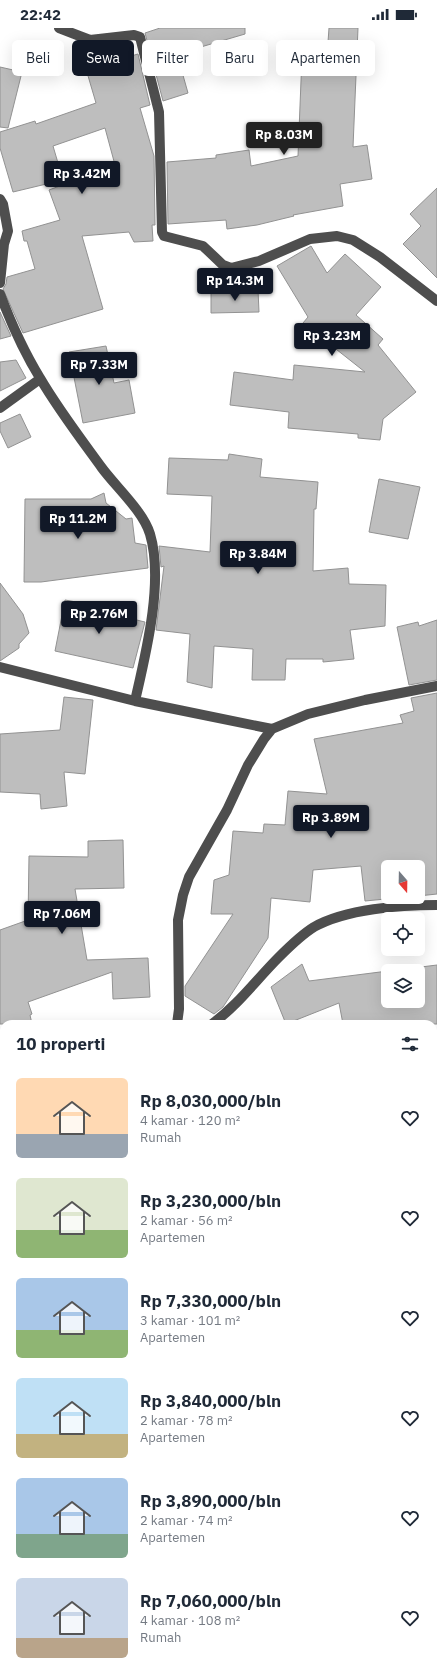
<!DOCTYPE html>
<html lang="id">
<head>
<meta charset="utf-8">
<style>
  :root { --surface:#fff; --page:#f6f6f7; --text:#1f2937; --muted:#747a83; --accent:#111827 }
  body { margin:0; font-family:"IBM Plex Sans",sans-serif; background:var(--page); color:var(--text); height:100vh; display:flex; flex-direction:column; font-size:15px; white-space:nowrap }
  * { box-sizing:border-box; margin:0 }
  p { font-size:13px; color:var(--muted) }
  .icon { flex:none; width:22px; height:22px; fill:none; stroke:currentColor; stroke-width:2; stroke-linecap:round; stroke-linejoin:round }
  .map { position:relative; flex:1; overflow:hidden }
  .sheet { position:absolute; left:0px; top:992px; width:437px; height:656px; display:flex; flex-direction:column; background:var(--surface); border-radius:12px 12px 0 0; box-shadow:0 4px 16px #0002 }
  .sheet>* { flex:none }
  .top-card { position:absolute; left:12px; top:12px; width:413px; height:36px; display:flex; gap:8px }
  .needle { width:26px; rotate:160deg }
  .buttons { position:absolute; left:381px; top:832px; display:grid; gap:8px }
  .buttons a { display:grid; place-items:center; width:44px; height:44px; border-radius:6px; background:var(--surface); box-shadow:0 4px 16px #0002; font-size:20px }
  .price { position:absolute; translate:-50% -34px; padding:0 9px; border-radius:4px; background:var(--accent); color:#fff; font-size:13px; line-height:26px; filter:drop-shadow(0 1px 2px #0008) }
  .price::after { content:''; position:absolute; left:50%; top:24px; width:12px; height:9px; margin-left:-6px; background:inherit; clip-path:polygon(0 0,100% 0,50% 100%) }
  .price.selected { background:#222; color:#fff }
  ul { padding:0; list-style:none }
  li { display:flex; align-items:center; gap:12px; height:100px; padding:0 16px }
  li span { display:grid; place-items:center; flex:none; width:112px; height:80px; border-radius:6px; color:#555 }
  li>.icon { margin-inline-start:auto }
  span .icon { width:48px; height:48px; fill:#fffc; stroke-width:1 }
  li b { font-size:17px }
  h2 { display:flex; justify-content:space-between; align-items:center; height:48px; padding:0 16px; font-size:17px }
  .tag { padding:0 14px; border-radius:6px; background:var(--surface); box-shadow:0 4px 16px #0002; font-size:14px; line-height:36px }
  .tag.selected { background:var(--accent); color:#fff }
  .status { display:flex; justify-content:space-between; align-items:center; height:28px; padding:0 20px; background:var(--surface); direction:ltr }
  .status svg { height:11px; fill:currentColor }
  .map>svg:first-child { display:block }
  .building { fill:#bebebe; stroke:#929292 }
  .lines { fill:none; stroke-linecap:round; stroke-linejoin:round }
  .minor { stroke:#4e4e4e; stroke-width:10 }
</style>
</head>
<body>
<div class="status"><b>22:42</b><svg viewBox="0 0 49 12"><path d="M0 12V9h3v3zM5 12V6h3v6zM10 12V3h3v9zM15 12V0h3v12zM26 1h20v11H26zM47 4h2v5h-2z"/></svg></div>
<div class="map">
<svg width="437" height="1648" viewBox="0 0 437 1648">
  <rect width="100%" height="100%" fill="#fff"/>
  <path class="building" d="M160,0H245V6L177,26L188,65L163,73L145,5Z
    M329,0H358L353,119L367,117L372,151L340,156L343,178L293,187L294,188L257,197L227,201L226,192L168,196L167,134L216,130V127L249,122L251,138L298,128L302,28H327Z
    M138,26L150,77L140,80L154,128L155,197H152L153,213L134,214L129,204L82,208L103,281L23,305L3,261L6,256L7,249L35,241L27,213H24L22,203L60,192L49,162L115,137L105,100L53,118L63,152L13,164L0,120V104L35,93L36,96L96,75L86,41Z
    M0,39L22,44L8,100L0,99Z
    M437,160V250L403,216L421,198L410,186Z
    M311,218L327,245L345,226L381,259L356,287L383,311L378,317L416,364L383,391L380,412L358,410V406L288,400L289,384L230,377L234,344L293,352L294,337L365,344L303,295L308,289L277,238Z
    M258,262L259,284L211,285V263Z
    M0,284L11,308L0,311Z
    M106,318L114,355L129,352L135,385L83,395L69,324Z
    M16,332L26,350L0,363V334Z
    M20,386L31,409L8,420L0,403V395Z
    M229,426L262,431L260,449L318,454L316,481H314L313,543L348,540L349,556L386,557L385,598L350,602L354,631L323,634V631H286L285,652H252L253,621L214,618L212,660L187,654L190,606L156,602L164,538L161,539L159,518L210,524L212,468L167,466L169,430L228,432Z
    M379,451L420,459L408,511L369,504Z
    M104,465L106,475L126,491L132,490L135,515L146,517L148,540L41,554H24L25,471H91Z
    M0,555L23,586L29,605L19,616V620L0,633Z
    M65,572L104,579L103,584L145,594L133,640L55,623Z
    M437,592V652L409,657L397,599L418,594L419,598Z
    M437,665V866L418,868V839H388V869H406L365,873L361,838L313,842L310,874L271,870L268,910L223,979L214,986L185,968V958L233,886H211L214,852L229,847L233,803L263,805L264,796L285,797L288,763L327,766L314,711L403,695L400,687L414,683L411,670Z
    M64,669L93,672L85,746L64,744L67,778L41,781L40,766L0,764V706L60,702Z
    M123,812L124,860L75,861L87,932L148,930L150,969L113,971L112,944L28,974L32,986L30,987L32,996H0V902L28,892L29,828L88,829V813Z
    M302,936L309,953L388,943V973H418V943H389L437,937V996H343L339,975L286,996L271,959Z"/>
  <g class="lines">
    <path class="minor" d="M59,0L90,12L134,7L140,9L159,84L162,204L164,208L203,218L223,237L231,240L259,233L310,211L337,208L353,212L380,229L437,273
      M0,171L3,176L8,203L4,216L0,255
      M0,266C11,295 24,324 40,350C58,381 81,411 102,440C116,459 143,483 150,506C164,553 146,625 135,673
      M0,380L40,351
      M0,639L135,673L272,701
      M177,996L179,981L178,892L183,867L189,849L227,782L248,737L264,711L272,701L308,686L365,672L437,658
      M212,996C238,977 256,952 279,929C290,918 301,907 314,899C346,881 400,877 437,877
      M0,1137L4,1134
      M433,1283L437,1284
      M0,1405L4,1420
      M0,1556H4
      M48,1644V1648"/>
  </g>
</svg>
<div class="buttons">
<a><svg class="needle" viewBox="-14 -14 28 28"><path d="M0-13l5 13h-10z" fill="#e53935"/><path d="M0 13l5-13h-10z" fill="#747a83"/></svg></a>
<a><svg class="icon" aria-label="locate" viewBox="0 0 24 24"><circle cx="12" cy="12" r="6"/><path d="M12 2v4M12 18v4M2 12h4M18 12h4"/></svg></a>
<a><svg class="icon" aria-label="layers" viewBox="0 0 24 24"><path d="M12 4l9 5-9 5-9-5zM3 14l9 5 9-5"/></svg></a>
</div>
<b class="price selected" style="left:284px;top:128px">Rp 8.03M</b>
<b class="price" style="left:82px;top:167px">Rp 3.42M</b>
<b class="price" style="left:235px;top:274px">Rp 14.3M</b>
<b class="price" style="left:332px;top:329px">Rp 3.23M</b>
<b class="price" style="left:99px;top:358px">Rp 7.33M</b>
<b class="price" style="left:78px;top:512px">Rp 11.2M</b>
<b class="price" style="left:258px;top:547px">Rp 3.84M</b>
<b class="price" style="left:99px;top:607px">Rp 2.76M</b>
<b class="price" style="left:331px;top:811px">Rp 3.89M</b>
<b class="price" style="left:62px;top:907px">Rp 7.06M</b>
<div class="top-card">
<a class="tag">Beli</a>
<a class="tag selected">Sewa</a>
<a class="tag">Filter</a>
<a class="tag">Baru</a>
<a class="tag">Apartemen</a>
</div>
<section class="sheet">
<h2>10 properti<svg class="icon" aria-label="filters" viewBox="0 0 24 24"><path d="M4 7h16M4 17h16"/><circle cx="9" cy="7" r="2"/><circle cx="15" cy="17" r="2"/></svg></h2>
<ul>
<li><span style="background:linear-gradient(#ffd9b3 70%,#9aa5b1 0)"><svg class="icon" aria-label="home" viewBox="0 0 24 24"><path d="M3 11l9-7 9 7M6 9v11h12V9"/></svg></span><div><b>Rp 8,030,000/bln</b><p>4 kamar · 120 m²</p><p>Rumah</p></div><svg class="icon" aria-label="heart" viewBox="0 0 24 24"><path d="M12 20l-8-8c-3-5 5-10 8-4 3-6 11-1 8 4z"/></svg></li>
<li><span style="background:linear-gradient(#dfe7d0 65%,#8fb573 0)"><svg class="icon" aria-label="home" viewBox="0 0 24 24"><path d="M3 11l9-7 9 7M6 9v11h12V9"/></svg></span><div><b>Rp 3,230,000/bln</b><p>2 kamar · 56 m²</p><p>Apartemen</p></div><svg class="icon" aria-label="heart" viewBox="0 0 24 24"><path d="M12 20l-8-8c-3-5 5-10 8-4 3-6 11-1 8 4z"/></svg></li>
<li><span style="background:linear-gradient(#a9c7e8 65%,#8fb573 0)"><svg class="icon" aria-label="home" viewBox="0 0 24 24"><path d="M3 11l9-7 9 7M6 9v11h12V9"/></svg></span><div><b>Rp 7,330,000/bln</b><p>3 kamar · 101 m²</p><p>Apartemen</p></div><svg class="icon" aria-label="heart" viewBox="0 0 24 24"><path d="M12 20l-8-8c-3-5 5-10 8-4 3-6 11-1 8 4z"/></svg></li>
<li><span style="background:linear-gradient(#bfe0f5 70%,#c2b280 0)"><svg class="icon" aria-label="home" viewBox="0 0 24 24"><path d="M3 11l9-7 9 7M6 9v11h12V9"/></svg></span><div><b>Rp 3,840,000/bln</b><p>2 kamar · 78 m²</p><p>Apartemen</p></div><svg class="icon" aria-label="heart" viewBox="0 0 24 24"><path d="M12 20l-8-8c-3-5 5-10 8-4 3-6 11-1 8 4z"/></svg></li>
<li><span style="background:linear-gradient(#a9c7e8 70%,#7fa58c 0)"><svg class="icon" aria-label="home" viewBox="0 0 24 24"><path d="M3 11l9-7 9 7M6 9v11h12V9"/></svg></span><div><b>Rp 3,890,000/bln</b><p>2 kamar · 74 m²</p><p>Apartemen</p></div><svg class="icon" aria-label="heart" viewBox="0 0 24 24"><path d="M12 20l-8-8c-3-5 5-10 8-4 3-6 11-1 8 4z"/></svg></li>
<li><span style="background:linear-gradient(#c9d6e8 75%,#b9a48a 0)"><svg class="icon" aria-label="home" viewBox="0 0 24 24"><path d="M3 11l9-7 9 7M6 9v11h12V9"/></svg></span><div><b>Rp 7,060,000/bln</b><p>4 kamar · 108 m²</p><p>Rumah</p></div><svg class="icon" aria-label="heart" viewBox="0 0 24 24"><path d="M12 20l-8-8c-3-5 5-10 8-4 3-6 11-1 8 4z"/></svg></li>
</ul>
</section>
</div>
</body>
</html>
